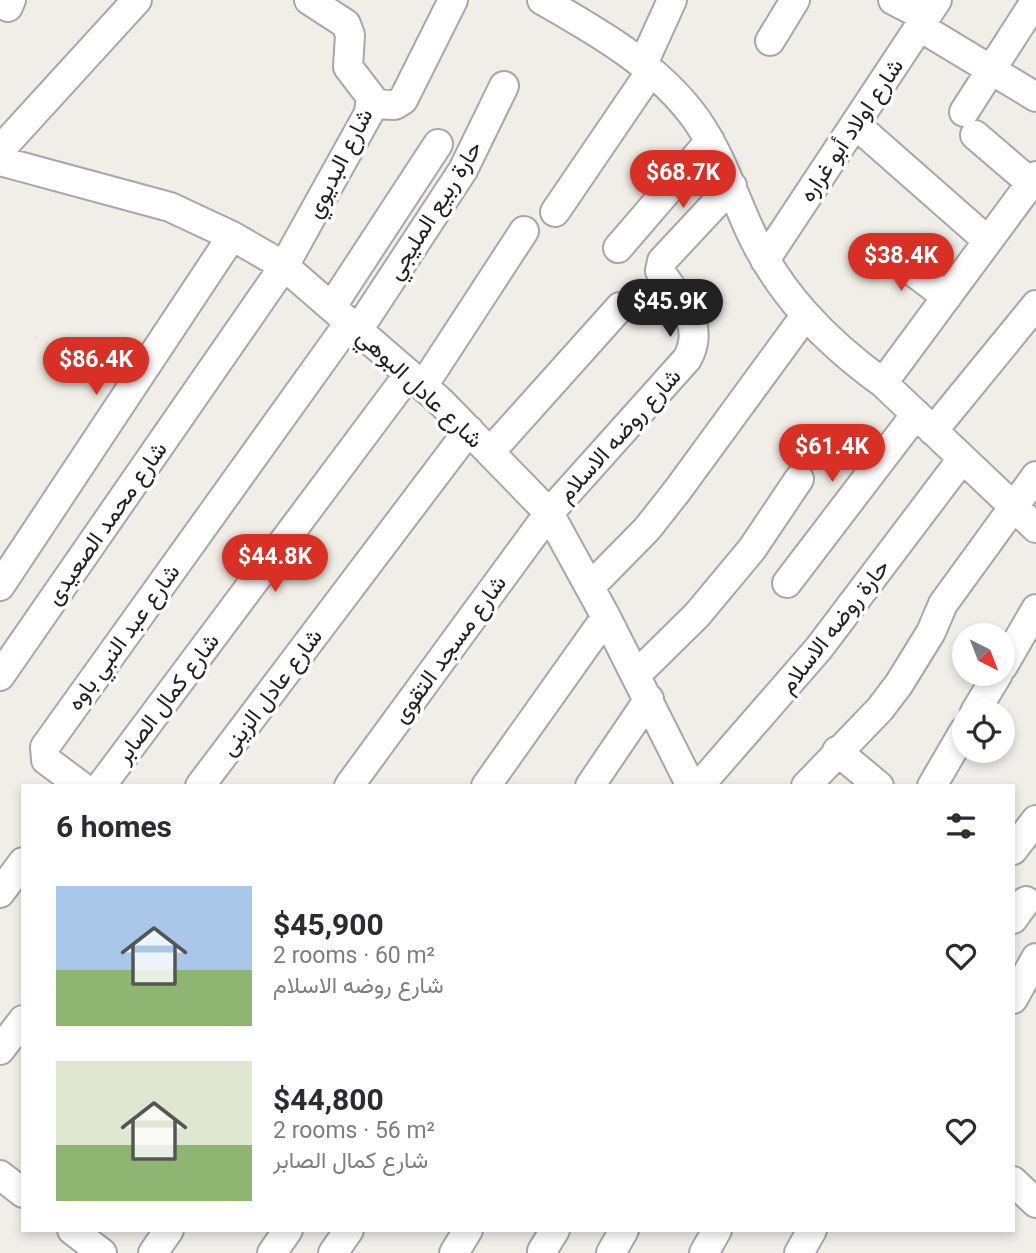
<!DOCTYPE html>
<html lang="en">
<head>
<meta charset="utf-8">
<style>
  :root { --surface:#fff; --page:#f2f2f3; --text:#2b2b33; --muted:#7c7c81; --accent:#d93025 }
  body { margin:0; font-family:Roboto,Vazirmatn,sans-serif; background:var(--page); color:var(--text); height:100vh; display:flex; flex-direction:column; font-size:26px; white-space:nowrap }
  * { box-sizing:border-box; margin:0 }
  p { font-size:23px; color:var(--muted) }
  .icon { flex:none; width:38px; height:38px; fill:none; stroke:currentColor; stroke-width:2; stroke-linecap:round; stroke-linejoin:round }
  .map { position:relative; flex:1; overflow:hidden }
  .panel { position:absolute; left:21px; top:784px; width:994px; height:448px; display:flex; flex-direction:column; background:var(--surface); border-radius:0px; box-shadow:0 4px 10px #0003 }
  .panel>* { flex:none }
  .needle { width:46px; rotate:138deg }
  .controls { position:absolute; left:952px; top:623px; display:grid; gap:14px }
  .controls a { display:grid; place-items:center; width:63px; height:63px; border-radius:50%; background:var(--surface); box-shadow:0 4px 10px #0003; font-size:35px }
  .price { position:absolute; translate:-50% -60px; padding:0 16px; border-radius:24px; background:var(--accent); color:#fff; font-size:23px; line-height:46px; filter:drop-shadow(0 2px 4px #0008) }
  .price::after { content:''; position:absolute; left:50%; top:42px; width:21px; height:16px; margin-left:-10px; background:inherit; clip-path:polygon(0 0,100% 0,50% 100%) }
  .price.selected { background:#222; color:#fff }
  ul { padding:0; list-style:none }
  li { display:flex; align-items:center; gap:21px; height:175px; padding:0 35px }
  li span { display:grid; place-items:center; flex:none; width:196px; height:140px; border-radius:0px; color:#555 }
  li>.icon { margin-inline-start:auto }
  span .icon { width:84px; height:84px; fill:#fffc; stroke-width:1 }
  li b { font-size:30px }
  h2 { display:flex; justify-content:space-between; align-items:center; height:84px; padding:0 35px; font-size:30px }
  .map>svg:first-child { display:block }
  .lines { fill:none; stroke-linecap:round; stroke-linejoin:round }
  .minor-casing { stroke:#a7a7a7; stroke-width:32 }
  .minor { stroke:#fff; stroke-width:28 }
  .labels { text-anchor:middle; stroke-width:7; stroke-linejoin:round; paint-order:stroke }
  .street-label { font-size:23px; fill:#202020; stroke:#fff }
</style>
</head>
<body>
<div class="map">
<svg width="1036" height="1253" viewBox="0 0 1036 1253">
  <rect width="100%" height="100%" fill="#f0eee7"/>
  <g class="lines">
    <g class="minor-casing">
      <path id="minor" d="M542,0C598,32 658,66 696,119C719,152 731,188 747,224C776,291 825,341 883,383L1036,528
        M893,0L926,17
        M8,7L11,0
        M920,27L1036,97
        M770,41L795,0
        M643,64L672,0
        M372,104L395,105L403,100L453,0
        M964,112L1036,0
        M855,124L988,241
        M975,135L1031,183
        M0,150L137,0
        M0,161L170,207L232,236L284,266L440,401L549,513L606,617L691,786
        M555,212L651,71
        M618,248L710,141
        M884,250L947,297
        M765,260L937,0
        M332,306L438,144
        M358,330L463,170L504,86
        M883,383L1036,176
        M423,386L524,231
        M933,431L1036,305
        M490,452L620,307
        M787,583L916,414
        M0,586L232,236
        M590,587L647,529L677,491L805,316
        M1003,666L1036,609
        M636,675L697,615L752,549L799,479
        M0,676L284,266L369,113L371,97L348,67L350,35L346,24L309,0
        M975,712L998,674
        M837,751L879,786
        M81,786L46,760L45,747L349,323
        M101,786L409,374
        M200,786L469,430
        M349,786L549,513L687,359C707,324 678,300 660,271L662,261L732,186
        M486,786L606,617
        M590,786L649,699
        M699,786L819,648L962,459
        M806,786L880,709L899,684L931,632L943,604L1036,476
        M932,786L964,731
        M1013,850L1036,820
        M0,893L23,862
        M1013,919L1026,901
        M1013,999L1036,958
        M0,1050L23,1020
        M0,1175L23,1193
        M1013,1181L1036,1203
        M72,1230L102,1253
        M542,1251L555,1230
        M153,1253L169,1230
        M272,1253L288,1230
        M333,1253L349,1230
        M454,1253L468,1230
        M611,1253L624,1230
        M704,1253L717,1230
        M799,1253L812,1230"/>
    </g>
    <use href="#minor" class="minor"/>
  </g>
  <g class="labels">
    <g class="street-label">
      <text transform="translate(851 130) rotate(-56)" y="8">شارع اولاد أبو غراره</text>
      <text transform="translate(339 163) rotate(-63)" y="8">شارع البديوي</text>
      <text transform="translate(434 210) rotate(-58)" y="8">حارة ربيع المليجي</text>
      <text transform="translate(420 388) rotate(43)" y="8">شارع عادل البوهي</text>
      <text transform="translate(619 435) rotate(-48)" y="8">شارع روضه الاسلام</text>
      <text transform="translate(106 523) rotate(-55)" y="8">شارع محمد الصعيدى</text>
      <text transform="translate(834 626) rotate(-52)" y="8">حارة روضه الاسلام</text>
      <text transform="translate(123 637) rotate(-54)" y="8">شارع عبد النبي باوه</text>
      <text transform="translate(449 649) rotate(-54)" y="8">شارع مسجد التقوى</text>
      <text transform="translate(271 692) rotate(-53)" y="8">شارع عادل الزينى</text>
      <text transform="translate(167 698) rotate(-53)" y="8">شارع كمال الصابر</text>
    </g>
  </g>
</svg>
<div class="controls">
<a><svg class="needle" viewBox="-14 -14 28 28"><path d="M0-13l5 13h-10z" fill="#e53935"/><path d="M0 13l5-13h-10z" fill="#7c7c81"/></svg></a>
<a><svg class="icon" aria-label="locate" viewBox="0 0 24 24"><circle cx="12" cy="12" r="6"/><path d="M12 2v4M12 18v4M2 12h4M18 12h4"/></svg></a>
</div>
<b class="price" style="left:683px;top:210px">$68.7K</b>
<b class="price" style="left:901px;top:293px">$38.4K</b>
<b class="price selected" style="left:670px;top:339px">$45.9K</b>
<b class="price" style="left:96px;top:397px">$86.4K</b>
<b class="price" style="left:832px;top:484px">$61.4K</b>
<b class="price" style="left:275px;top:594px">$44.8K</b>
<section class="panel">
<h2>6 homes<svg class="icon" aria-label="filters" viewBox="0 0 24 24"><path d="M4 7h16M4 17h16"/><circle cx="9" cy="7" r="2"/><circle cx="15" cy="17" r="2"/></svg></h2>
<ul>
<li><span style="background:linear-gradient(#a9c7e8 60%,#8fb573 0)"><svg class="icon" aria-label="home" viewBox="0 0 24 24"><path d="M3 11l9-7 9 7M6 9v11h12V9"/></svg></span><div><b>$45,900</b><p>2 rooms · 60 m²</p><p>شارع روضه الاسلام</p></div><svg class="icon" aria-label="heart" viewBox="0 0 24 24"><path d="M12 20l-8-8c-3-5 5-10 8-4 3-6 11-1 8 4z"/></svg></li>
<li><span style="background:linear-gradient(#dfe7d0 60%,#8fb573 0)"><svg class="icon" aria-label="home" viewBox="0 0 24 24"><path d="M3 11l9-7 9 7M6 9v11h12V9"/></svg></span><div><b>$44,800</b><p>2 rooms · 56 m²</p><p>شارع كمال الصابر</p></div><svg class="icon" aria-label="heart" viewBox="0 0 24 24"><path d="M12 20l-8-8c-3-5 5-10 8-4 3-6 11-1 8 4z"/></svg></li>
</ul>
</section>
</div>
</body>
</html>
